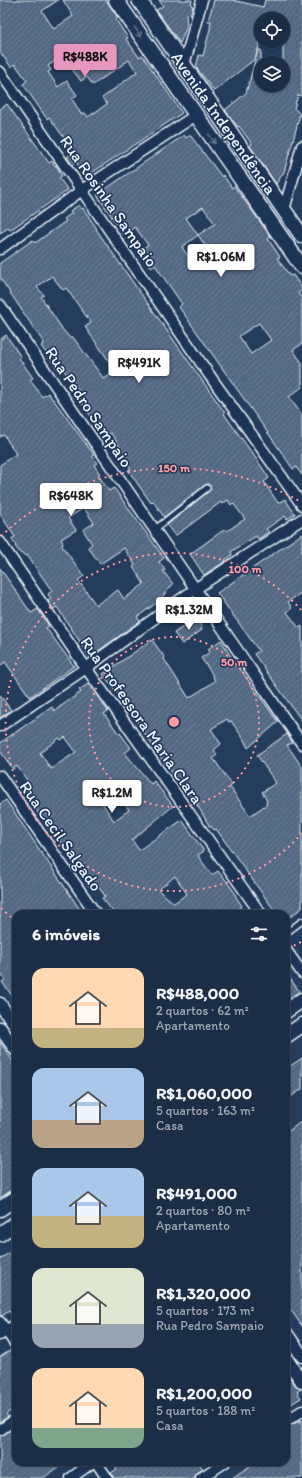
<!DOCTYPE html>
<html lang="pt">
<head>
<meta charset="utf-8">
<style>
  :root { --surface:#1c2e46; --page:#293a51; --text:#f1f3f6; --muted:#a0a8b3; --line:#3a4a5f; --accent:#e797bd }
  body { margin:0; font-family:Itim,sans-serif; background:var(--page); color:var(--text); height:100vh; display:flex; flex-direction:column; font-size:15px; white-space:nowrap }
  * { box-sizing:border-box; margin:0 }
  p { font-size:13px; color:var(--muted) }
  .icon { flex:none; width:22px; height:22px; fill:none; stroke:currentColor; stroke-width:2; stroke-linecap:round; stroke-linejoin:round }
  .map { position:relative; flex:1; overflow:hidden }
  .sheet { position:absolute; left:12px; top:910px; width:278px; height:556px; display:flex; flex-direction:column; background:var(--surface); border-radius:12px; box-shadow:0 1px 3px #0004,0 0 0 1px var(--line) }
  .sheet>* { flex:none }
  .buttons { position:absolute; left:254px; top:12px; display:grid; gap:8px }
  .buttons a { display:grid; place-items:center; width:36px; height:36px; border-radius:50%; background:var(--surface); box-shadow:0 1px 3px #0004,0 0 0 1px var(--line); font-size:20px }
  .price { position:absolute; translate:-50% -34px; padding:0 9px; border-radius:4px; background:#fff; color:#222; font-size:13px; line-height:26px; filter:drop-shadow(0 1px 2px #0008) }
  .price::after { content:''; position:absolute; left:50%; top:24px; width:12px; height:9px; margin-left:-6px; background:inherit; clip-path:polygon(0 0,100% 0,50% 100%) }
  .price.active { background:var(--accent); color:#111 }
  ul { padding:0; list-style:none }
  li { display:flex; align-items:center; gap:12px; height:100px; padding:0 20px }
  li span { display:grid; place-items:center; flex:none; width:112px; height:80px; border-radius:12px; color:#555 }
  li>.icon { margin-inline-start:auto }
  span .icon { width:48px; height:48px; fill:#fffc; stroke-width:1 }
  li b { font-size:17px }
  h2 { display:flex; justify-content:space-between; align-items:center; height:48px; padding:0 20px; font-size:17px }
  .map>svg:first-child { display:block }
  .building { fill:url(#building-hatch); stroke:#e8f1f8; fill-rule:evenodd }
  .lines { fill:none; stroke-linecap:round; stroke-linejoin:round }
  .service-casing { stroke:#e8f1f8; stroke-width:8 }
  .minor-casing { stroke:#e8f1f8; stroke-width:13 }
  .tertiary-casing { stroke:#e8f1f8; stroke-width:15 }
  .secondary-casing { stroke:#e8f1f8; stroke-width:17 }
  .service { stroke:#1d3557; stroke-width:5 }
  .minor { stroke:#1d3557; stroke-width:10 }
  .tertiary { stroke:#1d3557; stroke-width:12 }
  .secondary { stroke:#1d3557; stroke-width:14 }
  .oneway { stroke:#64778f }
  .ring { fill:none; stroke:#ff9aa2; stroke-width:2; stroke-dasharray:2 4 }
  .labels { text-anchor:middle; stroke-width:3; stroke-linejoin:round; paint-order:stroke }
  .street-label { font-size:17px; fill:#e8f1f8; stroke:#1d3557 }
  .centre { fill:#ff9aa2; stroke:#1d3557; stroke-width:2 }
  .ring-label { font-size:12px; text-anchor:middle; font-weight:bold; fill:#ff9aa2; stroke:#1d3557; stroke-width:3; stroke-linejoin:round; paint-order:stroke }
</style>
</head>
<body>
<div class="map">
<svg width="302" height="1478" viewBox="0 0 302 1478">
  <defs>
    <pattern id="building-hatch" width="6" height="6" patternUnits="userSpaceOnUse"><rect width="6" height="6" fill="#536782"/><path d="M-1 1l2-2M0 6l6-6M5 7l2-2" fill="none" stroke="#6c7d94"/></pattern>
  </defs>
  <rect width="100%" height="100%" fill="#253d5d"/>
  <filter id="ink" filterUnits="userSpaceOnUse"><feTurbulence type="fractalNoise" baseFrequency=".025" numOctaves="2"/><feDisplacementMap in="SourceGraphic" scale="8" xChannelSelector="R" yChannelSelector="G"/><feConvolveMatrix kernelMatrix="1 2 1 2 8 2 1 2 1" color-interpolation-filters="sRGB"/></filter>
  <g filter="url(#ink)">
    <path class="building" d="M0,0H58L42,11L54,29L73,16L63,0H106L118,18L116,20L128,38L126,39L139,57L142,55L182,113L90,174L89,171L84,174L76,162L72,165L67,157L71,154L62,142L65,139L49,117L47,119L23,84L27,81L15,64L11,67L0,52ZM62,56L81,81L87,77L93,85L129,60L137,72L102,98L107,104L88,117L85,113L81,114L72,99L77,95L67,81L58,87L48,72L51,70L48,66Z
      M159,0H192L191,5L193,6L190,15L186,14L187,26L180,43L156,10L163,6Z
      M214,0H232L263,7L265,0H302V96L298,95L294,108L300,114L294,137L284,172L276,184L250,146L252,144L239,126L238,127L225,110L246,93L258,50H261V85H283V19H261V39L255,59L214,91L196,67L199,55L203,56L210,29L211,21H208Z
      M7,104L49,163L52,161L55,166L56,165L62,176L59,178L68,190L10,230L8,228L0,233V109Z
      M184,135L186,138L190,135L222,177L223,175L232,188L234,186L271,237L268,239L280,257L277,258L290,276L293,275L302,288V290L298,293L302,299V344L293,350L302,363V387L289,397L302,415V475L296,467L293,469L275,443L179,307L182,304L155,265L152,268L140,250L148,245L135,227L124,235L97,195ZM203,207L215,224L198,235L186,218ZM198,235L210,253L194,265L182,247ZM259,323L271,340L251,354L239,336Z
      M79,205L82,209L83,208L97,229H96L125,271L225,413L224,414L255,457L269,478L264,482L278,503L285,499L295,514L287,519L285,516L266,529L269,532L258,539L256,536L238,547L231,552L232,555L225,560L226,561L204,575L190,554L225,529L227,531L245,519L233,503L231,505L228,500L222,504L221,502L175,536L167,525L209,491L210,486L208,484L205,485L164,517L153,501L151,503L128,470L131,469L118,449L120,447L111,433L105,437L102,433L78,397L82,395L63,369L60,372L41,346L44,343L0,278V263L33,240L35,243L66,221L64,219L72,213L70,211ZM52,276L63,290L66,288L91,323L85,327L116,371L104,379L72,336L70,338L63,330L41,297L44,295L37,287Z
      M6,335L21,357L19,358L33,378L30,380L36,388L42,397L48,393L53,400V399L94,455L92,456L97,463L94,465L100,474L98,475L109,491L114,488L164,558L159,562L165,570L163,571L173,584L158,602L137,617L140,621L90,657L57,607L53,609L48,601L51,599L48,594L52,591L27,555L25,556L22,553L21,554L15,546L16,545L11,539L15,537L0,514V465L16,454L4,435L0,437V340ZM84,508L94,523L83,530L92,544L88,547L100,564L124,548L135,565L133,567L144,584L124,599L118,590L96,605L78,580L84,576L62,546L63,543L61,539L76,530L68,518Z
      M302,534V592L288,602L292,608L287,612L299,628L302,626V721L254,654L259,651L217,593Z
      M0,568L31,613L38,609L49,626L46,628L74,666L30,697L5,662L0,666Z
      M196,618L202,627L201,628L202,630L182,644L174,633Z
      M152,640L165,658L164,659L189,698L215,681L211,672L201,658L210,652L208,649L221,640L237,667L238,666L278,722L248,748L243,738L231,721L229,722L227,719L211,729L221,744L214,750L217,755L213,758L232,785L230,787L250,816L267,804L266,802L267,801L262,792L276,783L257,755L287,734L293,743L287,745L302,767V908L286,920V914H277L216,829L214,830L211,826L210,827L199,808L158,754L127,706L103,674Z
      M88,684L108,711L104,714L119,734L120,733L131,748L125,753L151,784L154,781L173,806L132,840L139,850L182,820L204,851L198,855L200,859L212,875L218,871L221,875H222L235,893L236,897L242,906L238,909L241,914H115L102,898L105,896L95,882L89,886L71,859L72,858L56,836L55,837L37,811L22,788L29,783L17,766L13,769L0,751V743L52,707L54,711L81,692L79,690ZM65,737L76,752L51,769L40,753L59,738L61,740ZM118,794L129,810L114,821L103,804ZM175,876L187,894L174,903L158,890Z
      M0,695L11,710L0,718Z
      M6,800L83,914H16V1001L2,982L5,980L0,972V804Z
      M286,973L299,991L298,992L286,1001Z
      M0,1042L14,1063L12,1064L16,1070V1189L9,1192L0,1198Z
      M302,1058V1089L286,1100V1069Z
      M302,1121V1326L286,1303V1133Z
      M16,1248V1318H14L9,1311L2,1316H0V1259Z
      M11,1350L16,1357V1407L6,1414L8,1417L0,1422V1357Z
      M286,1372L296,1386L301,1389L297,1392L301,1398L288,1406L291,1410L286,1413Z
      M302,1420V1478H232L256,1462H286V1442L289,1440L286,1435V1427Z
      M15,1427L16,1462H66L43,1478H0V1436Z
      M112,1462H198L203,1469L197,1473L194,1478H113L111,1473L117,1469Z"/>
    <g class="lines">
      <g class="service-casing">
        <path id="service" d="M154,530L207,488
          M286,933L302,921"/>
      </g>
      <g class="minor-casing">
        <path id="minor" d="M184,65L202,0
          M0,72L210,376L302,505
          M284,210L302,146
          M0,249L82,190L196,115
          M0,305L302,744
          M0,542L86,668L261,914
          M0,726L86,668L195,589L302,519
          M0,776L96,914
          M286,950L302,973
          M0,1322L16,1345
          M0,1335L16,1324
          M286,1421L302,1411
          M0,1430L16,1419
          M96,1462L107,1478
          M71,1478L93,1462
          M201,1478L225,1462"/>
      </g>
      <g class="tertiary-casing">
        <path id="tertiary" d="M0,1004L16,1027
          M0,1028L16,1050
          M286,1333L302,1356
          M286,1358L302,1382"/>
      </g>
      <g class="secondary-casing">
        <path id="secondary" d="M116,0L302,267
          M139,0L302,236
          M286,1011L302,1000
          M286,1036L302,1025
          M0,1209L16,1198
          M0,1234L16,1223"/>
      </g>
      <use href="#service" class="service"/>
      <use href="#minor" class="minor"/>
      <use href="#tertiary" class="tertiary"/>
      <use href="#secondary" class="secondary"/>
    </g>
    <defs><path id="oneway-shaft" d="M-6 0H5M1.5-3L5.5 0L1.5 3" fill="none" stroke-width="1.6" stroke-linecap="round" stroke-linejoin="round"/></defs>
    <g class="oneway">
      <use href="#oneway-shaft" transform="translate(138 32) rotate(55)"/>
      <use href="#oneway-shaft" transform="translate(212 139) rotate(55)"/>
    </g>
  </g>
  <g class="ring">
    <circle cx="174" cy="722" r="85"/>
    <path d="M302 833A169 169 0 1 1 302 611"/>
    <path d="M301 942A254 254 0 0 1 287 949M16 921A254 254 0 0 1 1 908M1 536A254 254 0 0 1 301 502"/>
  </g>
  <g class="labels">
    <g class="street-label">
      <text transform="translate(224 123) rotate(55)" y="6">Avenida Independência</text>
      <text transform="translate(109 201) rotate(55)" y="6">Rua Rosinha Sampaio</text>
      <text transform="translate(89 407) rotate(56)" y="6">Rua Pedro Sampaio</text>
      <text transform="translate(142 720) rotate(55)" y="6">Rua Professora Maria Clara</text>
      <text transform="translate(61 836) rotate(55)" y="6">Rua Cecil Salgado</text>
    </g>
  </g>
  <circle cx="174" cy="722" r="6" class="centre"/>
  <g class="ring-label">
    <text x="174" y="472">150 m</text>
    <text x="245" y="573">100 m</text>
    <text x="234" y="666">50 m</text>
  </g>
</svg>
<div class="buttons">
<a><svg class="icon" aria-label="locate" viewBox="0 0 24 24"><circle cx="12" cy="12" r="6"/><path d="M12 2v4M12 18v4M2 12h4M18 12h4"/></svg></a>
<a><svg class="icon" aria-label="layers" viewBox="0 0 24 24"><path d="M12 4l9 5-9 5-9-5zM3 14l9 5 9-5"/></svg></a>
</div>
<b class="price active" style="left:85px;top:78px">R$488K</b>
<b class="price" style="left:221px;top:278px">R$1.06M</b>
<b class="price" style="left:139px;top:384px">R$491K</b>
<b class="price" style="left:71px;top:517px">R$648K</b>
<b class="price" style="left:189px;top:631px">R$1.32M</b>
<b class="price" style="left:112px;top:814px">R$1.2M</b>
<section class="sheet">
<h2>6 imóveis<svg class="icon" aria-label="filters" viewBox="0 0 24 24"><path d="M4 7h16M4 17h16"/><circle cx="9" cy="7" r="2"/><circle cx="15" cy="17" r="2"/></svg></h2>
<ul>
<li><span style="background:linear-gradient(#ffd9b3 75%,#c2b280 0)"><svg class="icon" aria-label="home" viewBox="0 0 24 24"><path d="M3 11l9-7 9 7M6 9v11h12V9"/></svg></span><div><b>R$488,000</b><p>2 quartos · 62 m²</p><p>Apartamento</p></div></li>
<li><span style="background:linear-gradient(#a9c7e8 65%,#b9a48a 0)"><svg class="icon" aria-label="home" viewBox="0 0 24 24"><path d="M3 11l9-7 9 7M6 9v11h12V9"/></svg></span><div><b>R$1,060,000</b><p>5 quartos · 163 m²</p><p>Casa</p></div></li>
<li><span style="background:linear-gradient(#a9c7e8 60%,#c2b280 0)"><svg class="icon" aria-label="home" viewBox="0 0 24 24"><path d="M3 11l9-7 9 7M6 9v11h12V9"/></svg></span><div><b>R$491,000</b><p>2 quartos · 80 m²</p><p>Apartamento</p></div></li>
<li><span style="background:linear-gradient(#dfe7d0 70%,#9aa5b1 0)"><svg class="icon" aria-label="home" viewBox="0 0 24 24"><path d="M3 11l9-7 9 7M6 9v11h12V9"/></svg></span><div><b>R$1,320,000</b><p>5 quartos · 173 m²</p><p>Rua Pedro Sampaio</p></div></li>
<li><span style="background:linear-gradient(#ffd9b3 75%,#7fa58c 0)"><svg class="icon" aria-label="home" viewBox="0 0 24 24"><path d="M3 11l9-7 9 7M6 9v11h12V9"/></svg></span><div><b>R$1,200,000</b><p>5 quartos · 188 m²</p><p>Casa</p></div></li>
</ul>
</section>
</div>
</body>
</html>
